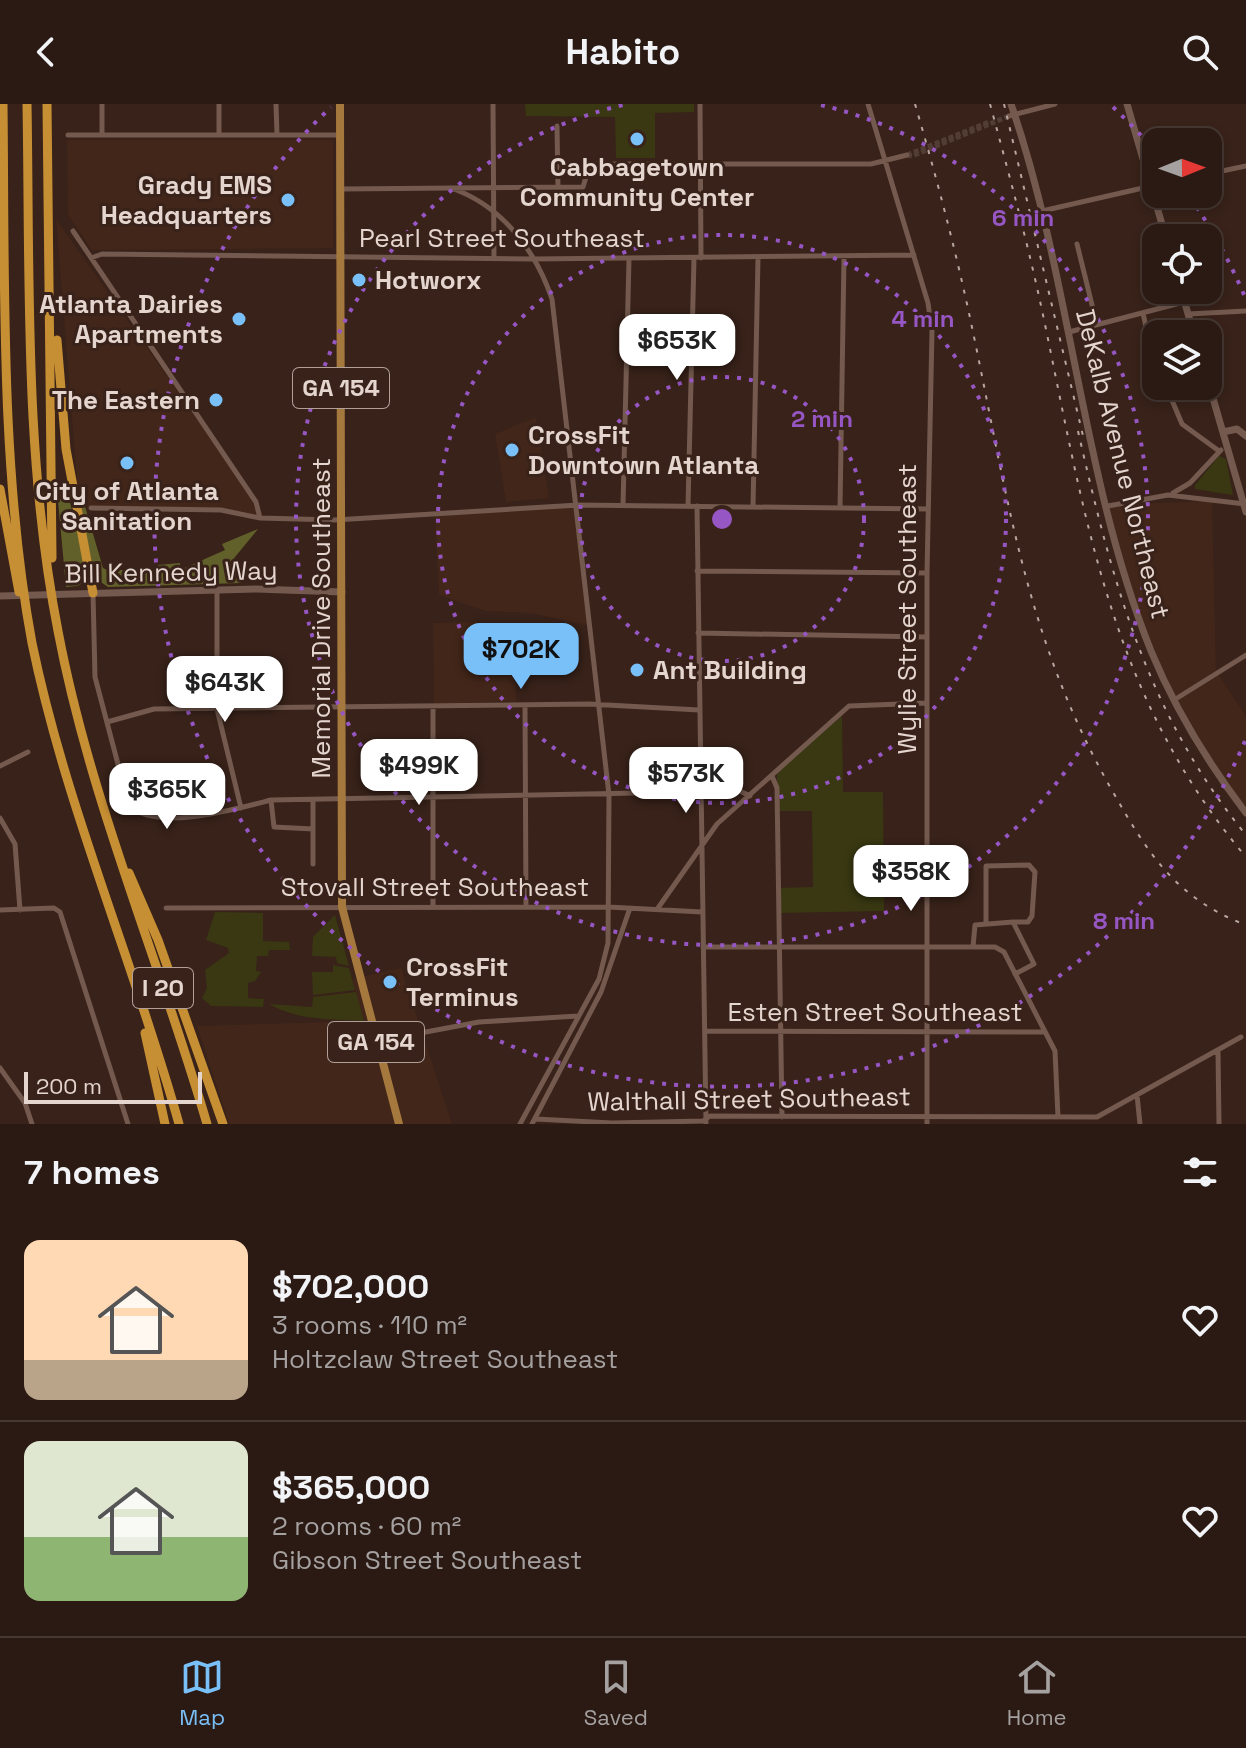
<!DOCTYPE html>
<html lang="en">
<head>
<meta charset="utf-8">
<style>
  :root { --surface:#2a1a13; --page:#362721; --text:#f1f3f6; --muted:#a5a1a0; --line:#463833; --accent:#79bff8 }
  body { margin:0; font-family:"Space Grotesk",sans-serif; background:var(--page); color:var(--text); height:100vh; display:flex; flex-direction:column; font-size:30px; white-space:nowrap }
  * { box-sizing:border-box; margin:0 }
  p { font-size:26px; color:var(--muted) }
  .icon { flex:none; width:44px; height:44px; fill:none; stroke:currentColor; stroke-width:2; stroke-linecap:round; stroke-linejoin:round }
  .map { position:relative; height:1020px; overflow:hidden }
  .panel { display:flex; flex-direction:column; background:var(--surface); flex:1 }
  .panel>* { flex:none }
  .needle { width:52px; rotate:89deg }
  .tools { position:absolute; left:1142px; top:24px; display:grid; gap:16px }
  .tools a { display:grid; place-items:center; width:80px; height:80px; border-radius:16px; background:var(--surface); box-shadow:0 4px 12px #0003,0 0 0 2px var(--line); font-size:40px }
  .scale { position:absolute; left:24px; bottom:20px; width:178px; box-sizing:border-box; padding-left:8px; border:4px solid #e5d5cf; border-top:0; font-size:22px; line-height:28px; white-space:nowrap; color:#e5d5cf; -webkit-text-stroke:6px #382219; paint-order:stroke }
  .price { position:absolute; translate:-50% -68px; padding:0 18px; border-radius:16px; background:#fff; color:#222; font-size:26px; line-height:52px; filter:drop-shadow(0 2px 4px #0008) }
  .price::after { content:''; position:absolute; left:50%; top:48px; width:24px; height:18px; margin-left:-12px; background:inherit; clip-path:polygon(0 0,100% 0,50% 100%) }
  .price.active { background:var(--accent); color:#111 }
  ul { padding:0; list-style:none }
  li { display:flex; align-items:center; gap:24px; height:200px; padding:0 24px }
  li+li { border-top:2px solid var(--line) }
  li span { display:grid; place-items:center; flex:none; width:224px; height:160px; border-radius:16px; color:#555 }
  li>.icon { margin-inline-start:auto }
  span .icon { width:96px; height:96px; fill:#fffc; stroke-width:1 }
  li b { font-size:34px }
  h2 { display:flex; justify-content:space-between; align-items:center; height:96px; padding:0 24px; font-size:34px }
  header { display:flex; justify-content:space-between; align-items:center; height:104px; padding:0 24px; background:var(--surface); font-size:36px; font-weight:700 }
  .tabs { display:flex; justify-content:space-around; align-items:center; height:112px; border-top:2px solid var(--line); background:var(--surface); font-size:22px; color:var(--muted) }
  .tabs a { display:grid; justify-items:center; gap:4px }
  .tabs .active { color:var(--accent) }
  .map>svg:first-child { display:block }
  .built { fill:#422619 }
  .green { fill:#393812 }
  .forest { fill:#61602a }
  .lines { fill:none; stroke-linecap:round; stroke-linejoin:round }
  .street-tunnel { stroke:#523d34; stroke-width:5; stroke-dasharray:5 2.5; stroke-linecap:butt }
  .street { stroke:#73594e; stroke-width:5 }
  .secondary { stroke:#73594e; stroke-width:7 }
  .primary { stroke:#a5793e; stroke-width:8 }
  .highway { stroke:#c78f33; stroke-width:9 }
  .rail { stroke:#b8a6a0; stroke-width:2; stroke-dasharray:4 8; stroke-linecap:butt }
  .ring { fill:none; stroke:#9656c3; stroke-width:4; stroke-dasharray:4 8 }
  .poi-dot { fill:#79bff8; stroke:#382219; stroke-width:3 }
  .labels { text-anchor:middle; stroke-width:6; stroke-linejoin:round; paint-order:stroke }
  .shield { fill:#382219; stroke:#b19f98; stroke-width:2 }
  .shield-label { font-size:24px; font-weight:bold; fill:#e5d5cf }
  .poi-label { font-size:26px; font-weight:bold; fill:#e5d5cf; stroke:#382219; text-anchor:start }
  .street-label { font-size:26px; fill:#e5d5cf; stroke:#382219 }
  .centre { fill:#9656c3; stroke:#382219; stroke-width:4 }
  .ring-label { font-size:24px; text-anchor:middle; font-weight:bold; fill:#9656c3; stroke:#382219; stroke-width:6; stroke-linejoin:round; paint-order:stroke }
</style>
</head>
<body>
<header><svg class="icon" aria-label="back" viewBox="0 0 24 24"><path d="M15 5l-7 7 7 7"/></svg>Habito<svg class="icon" aria-label="search" viewBox="0 0 24 24"><circle cx="10" cy="10" r="6"/><path d="M15 15l6 6"/></svg></header>
<div class="map">
<svg width="1246" height="1020" viewBox="0 0 1246 1020">
  <rect width="100%" height="100%" fill="#382219"/>
  <path class="built" d="M67,36H333V144L92,146L68,111Z
    M56,115L256,398L260,414L235,408L91,404L79,400Z
    M536,313L549,394L506,398L495,330Z
    M1212,397L1216,567L1246,612V710L1227,688L1154,556L1127,489L1104,401Z
    M577,402L590,522L531,509L485,507L439,491L435,409Z
    M474,518L515,530L516,597L434,600L433,519Z
    M401,864L452,1020H229L197,922L363,917L352,875Z"/>
  <path class="green" d="M525,0H694V8L655,9V54H616L615,13L526,12Z
    M1219,352L1226,355L1233,391L1195,385V381Z
    M842,612L843,688H883L884,807L778,809L777,784L813,783L812,707H777V667Z
    M215,808L263,809V837L289,838L290,846H269L268,852H257L256,867L261,868L255,877L248,879V894L264,895L263,903L211,902L202,894L207,884L205,866L229,849L228,844L206,836Z
    M335,811L349,862L337,859L336,853L312,852L313,833Z
    M333,861L349,864L355,886L313,891L312,868H333Z
    M356,888L364,917C330,915 300,917 269,900L312,903L313,893Z"/>
  <path class="forest" d="M66,381L87,470L86,476L78,482L66,483L57,386Z
    M84,399L103,464L107,466H158V461L180,459V466L225,446L222,440L258,425L226,464L238,469L241,479L108,483L95,474L79,400Z"/>
  <g class="lines">
    <path class="street-tunnel" d="M907,51L912,52L1009,12
      M907,51L989,18"/>
    <path class="street" d="M102,0V31
      M219,0V31
      M276,0L277,31
      M493,0L494,155
      M700,0L701,154
      M868,0L928,199L932,227L927,469V1020
      M1009,12L1055,0
      M557,22L558,83
      M68,31H339
      M1208,70L1246,62
      M451,84C501,101 535,145 552,195L609,691L608,839L599,875L520,1020
      M341,85L583,83L590,60H871L907,51
      M1042,107L1156,81
      M73,127L256,398L260,414
      M1077,140L1097,221
      M91,154L102,150L534,155L914,151
      M1143,209L1156,270
      M1188,210L1246,207
      M1069,228L1184,198
      M1166,282L1182,320L1219,347
      M1173,389L1190,379L1221,346
      M623,401L629,155
      M688,402L694,154
      M697,402L706,1020
      M1108,402L1168,391L1245,400
      M753,403L758,154
      M91,404L221,406L260,414L335,416L578,401L927,405
      M840,404L844,153
      M697,467L927,469
      M217,486V605L241,704
      M93,489L95,573L129,702C158,728 236,705 271,696L740,687L750,692
      M698,529L927,533
      M1174,596L1246,551
      M525,601L526,803
      M107,618L154,605L589,600L699,606
      M0,662L28,648
      M772,672L777,684L782,1013
      M271,696L274,723L313,725
      M313,696V760
      M0,714L15,740L20,806
      M433,803V603
      M166,804L608,803L702,808
      M658,804L717,720L849,602L926,599
      M0,806L54,804L60,808L128,1020
      M986,819V762L1029,761L1035,768L1032,812L1028,818H1013
      M703,843H995L1004,848L1055,947L1058,1013
      M973,843L975,821L1013,818L1034,860L1015,870
      M705,927L1045,928
      M378,937L479,918L578,912
      M1218,947L1219,1020
      M0,964L25,999L32,1020
      M1137,991L1140,1020
      M536,1015L612,1019L703,1017L710,1012L1097,1013L1241,933
      M532,1020L601,888L630,804"/>
    <path class="secondary" d="M1011,0C1072,178 1081,372 1151,547C1175,605 1208,659 1246,709
      M1127,0L1166,134
      M1181,186L1194,230
      M1208,277L1246,408
      M1223,328L1237,325L1246,332
      M0,492L256,485L342,488"/>
    <path class="primary" d="M340,0L342,803L399,1020"/>
    <path class="highway" d="M3,0C5,175 0,367 32,539C66,704 134,858 179,1020
      M27,0C30,175 24,354 58,527C90,696 159,855 207,1020
      M47,0L52,454
      M57,236L66,345L93,489
      M0,385L19,488
      M129,769L158,836L223,1020
      M145,929L165,1020"/>
    <path class="rail" d="M915,0C937,75 957,151 973,228C1008,395 1026,537 1113,688C1148,750 1177,795 1246,821
      M990,0C1009,70 1028,140 1043,211C1085,411 1109,591 1246,753
      M1004,0L1084,336
      M1078,327C1112,476 1146,609 1246,731"/>
  </g>
  <g class="ring">
    <circle cx="722" cy="415" r="142"/>
    <circle cx="722" cy="415" r="284"/>
    <path d="M821 1A426 426 0 1 1 623 1"/>
    <path d="M1245 637A568 568 0 1 1 331 3M1113 3A568 568 0 0 1 1154 46M1190 93A568 568 0 0 1 1245 193"/>
  </g>
  <g class="poi-dot">
    <circle cx="637" cy="35" r="8"/>
    <circle cx="288" cy="96" r="8"/>
    <circle cx="359" cy="176" r="8"/>
    <circle cx="239" cy="215" r="8"/>
    <circle cx="216" cy="296" r="8"/>
    <circle cx="512" cy="346" r="8"/>
    <circle cx="127" cy="359" r="8"/>
    <circle cx="637" cy="566" r="8"/>
    <circle cx="390" cy="878" r="8"/>
  </g>
  <g class="labels">
    <g class="shield">
      <rect x="293" y="264" width="96" height="40" rx="6"/>
      <rect x="133" y="864" width="60" height="40" rx="6"/>
      <rect x="328" y="918" width="96" height="40" rx="6"/>
    </g>
    <g class="shield-label">
      <text x="341" y="292">GA 154</text>
      <text x="163" y="892">I 20</text>
      <text x="376" y="946">GA 154</text>
    </g>
    <g class="poi-label">
      <text x="637" y="72" text-anchor="middle">Cabbagetown<tspan x="637" dy="30">Community Center</tspan></text>
      <text x="272" y="90" text-anchor="end">Grady EMS<tspan x="272" dy="30">Headquarters</tspan></text>
      <text x="375" y="185">Hotworx</text>
      <text x="223" y="209" text-anchor="end">Atlanta Dairies<tspan x="223" dy="30">Apartments</tspan></text>
      <text x="200" y="305" text-anchor="end">The Eastern</text>
      <text x="528" y="340">CrossFit<tspan x="528" dy="30">Downtown Atlanta</tspan></text>
      <text x="127" y="396" text-anchor="middle">City of Atlanta<tspan x="127" dy="30">Sanitation</tspan></text>
      <text x="653" y="575">Ant Building</text>
      <text x="406" y="872">CrossFit<tspan x="406" dy="30">Terminus</tspan></text>
    </g>
    <g class="street-label">
      <text x="502" y="143">Pearl Street Southeast</text>
      <text transform="translate(1123 360) rotate(76)" y="9">DeKalb Avenue Northeast</text>
      <text transform="translate(171 468) rotate(-1)" y="9">Bill Kennedy Way</text>
      <text transform="translate(907 505) rotate(-90)" y="9">Wylie Street Southeast</text>
      <text transform="translate(321 514) rotate(-90)" y="9">Memorial Drive Southeast</text>
      <text x="435" y="792">Stovall Street Southeast</text>
      <text x="875" y="917">Esten Street Southeast</text>
      <text transform="translate(749 995) rotate(-1)" y="9">Walthall Street Southeast</text>
    </g>
  </g>
  <circle cx="722" cy="415" r="12" class="centre"/>
  <g class="ring-label">
    <text x="1023" y="122">6 min</text>
    <text x="923" y="223">4 min</text>
    <text x="822" y="323">2 min</text>
    <text x="1124" y="825">8 min</text>
  </g>
</svg>
<div class="tools">
<a><svg class="needle" viewBox="-14 -14 28 28"><path d="M0-13l5 13h-10z" fill="#e53935"/><path d="M0 13l5-13h-10z" fill="#a5a1a0"/></svg></a>
<a><svg class="icon" aria-label="locate" viewBox="0 0 24 24"><circle cx="12" cy="12" r="6"/><path d="M12 2v4M12 18v4M2 12h4M18 12h4"/></svg></a>
<a><svg class="icon" aria-label="layers" viewBox="0 0 24 24"><path d="M12 4l9 5-9 5-9-5zM3 14l9 5 9-5"/></svg></a>
</div>
<div class="scale">200 m</div>
<b class="price" style="left:677px;top:278px">$653K</b>
<b class="price active" style="left:521px;top:587px">$702K</b>
<b class="price" style="left:225px;top:620px">$643K</b>
<b class="price" style="left:419px;top:703px">$499K</b>
<b class="price" style="left:686px;top:711px">$573K</b>
<b class="price" style="left:167px;top:727px">$365K</b>
<b class="price" style="left:911px;top:809px">$358K</b>
</div>
<section class="panel">
<h2>7 homes<svg class="icon" aria-label="filters" viewBox="0 0 24 24"><path d="M4 7h16M4 17h16"/><circle cx="9" cy="7" r="2"/><circle cx="15" cy="17" r="2"/></svg></h2>
<ul>
<li><span style="background:linear-gradient(#ffd9b3 75%,#b9a48a 0)"><svg class="icon" aria-label="home" viewBox="0 0 24 24"><path d="M3 11l9-7 9 7M6 9v11h12V9"/></svg></span><div><b>$702,000</b><p>3 rooms · 110 m²</p><p>Holtzclaw Street Southeast</p></div><svg class="icon" aria-label="heart" viewBox="0 0 24 24"><path d="M12 20l-8-8c-3-5 5-10 8-4 3-6 11-1 8 4z"/></svg></li>
<li><span style="background:linear-gradient(#dfe7d0 60%,#8fb573 0)"><svg class="icon" aria-label="home" viewBox="0 0 24 24"><path d="M3 11l9-7 9 7M6 9v11h12V9"/></svg></span><div><b>$365,000</b><p>2 rooms · 60 m²</p><p>Gibson Street Southeast</p></div><svg class="icon" aria-label="heart" viewBox="0 0 24 24"><path d="M12 20l-8-8c-3-5 5-10 8-4 3-6 11-1 8 4z"/></svg></li>
</ul>
</section>
<nav class="tabs">
<a class="active"><svg class="icon" aria-label="map" viewBox="0 0 24 24"><path d="M3 6l6-2 6 2 6-2v14l-6 2-6-2-6 2zM9 4v14M15 6v14"/></svg>Map</a>
<a><svg class="icon" aria-label="saved" viewBox="0 0 24 24"><path d="M7 4h10v16l-5-4-5 4z"/></svg>Saved</a>
<a><svg class="icon" aria-label="home" viewBox="0 0 24 24"><path d="M3 11l9-7 9 7M6 9v11h12V9"/></svg>Home</a>
</nav>
</body>
</html>
